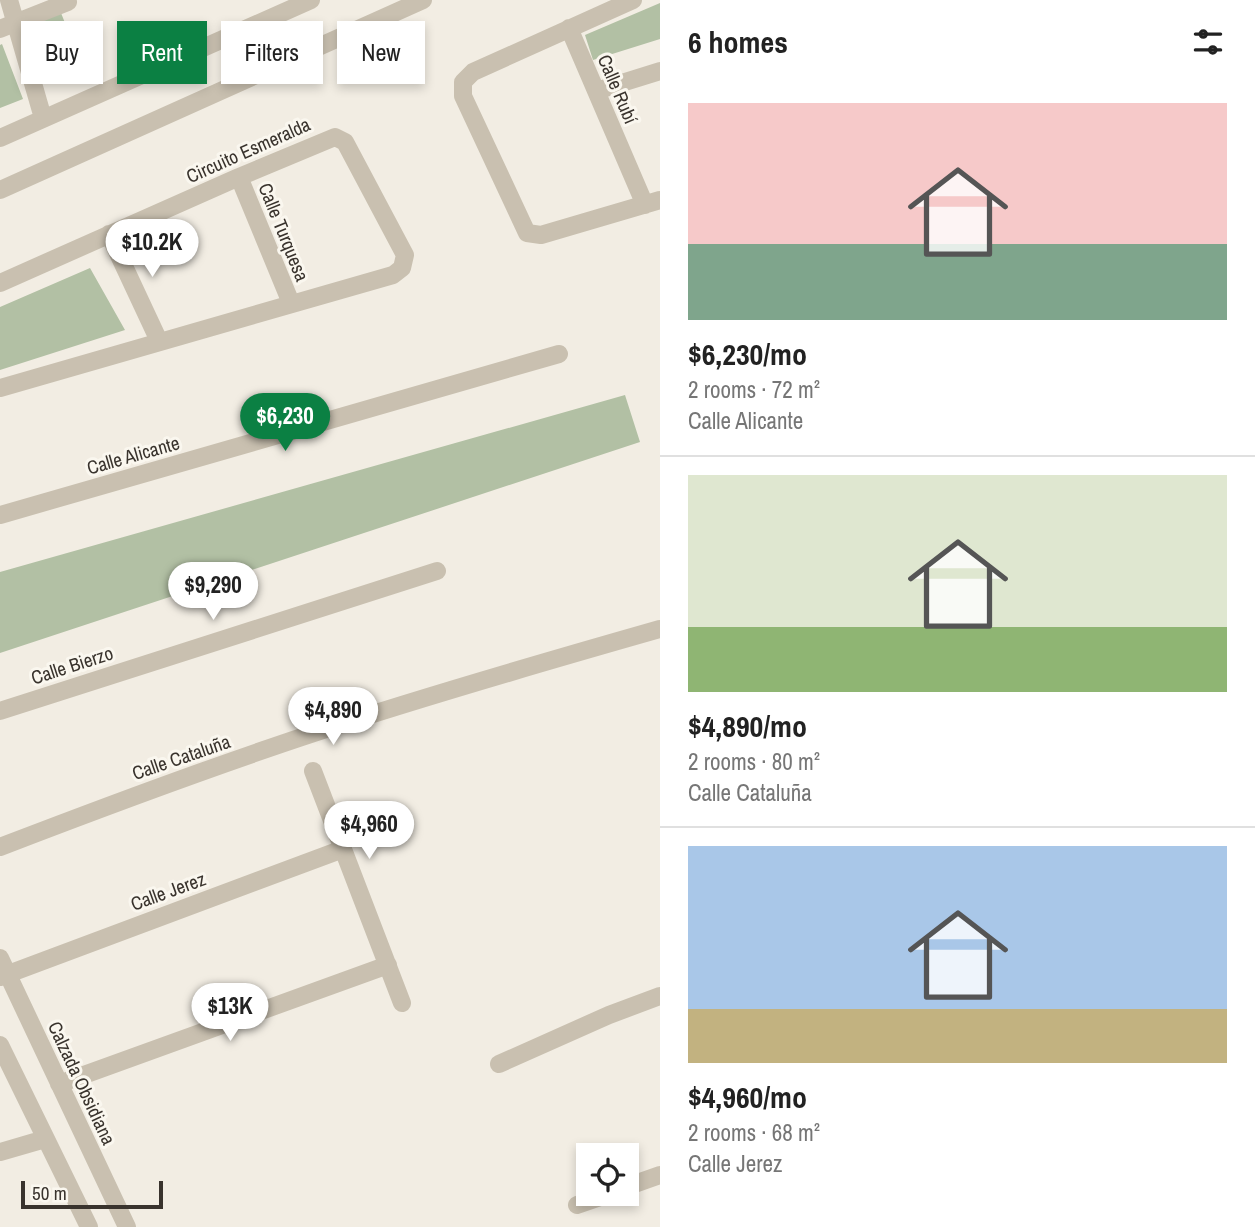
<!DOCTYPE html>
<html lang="en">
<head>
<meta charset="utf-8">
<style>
  :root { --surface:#fff; --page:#f2f2f2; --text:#222; --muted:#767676; --line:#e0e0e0; --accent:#0b8043 }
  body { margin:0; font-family:"Archivo Narrow",sans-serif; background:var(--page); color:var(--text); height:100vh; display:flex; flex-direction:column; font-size:26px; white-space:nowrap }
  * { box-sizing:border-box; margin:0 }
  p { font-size:23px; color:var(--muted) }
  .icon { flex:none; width:38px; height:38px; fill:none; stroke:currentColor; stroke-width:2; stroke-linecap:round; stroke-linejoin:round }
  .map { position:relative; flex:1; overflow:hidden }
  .panel { display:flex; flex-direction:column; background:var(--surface); width:595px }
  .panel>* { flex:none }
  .guide { position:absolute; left:21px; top:21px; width:534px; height:63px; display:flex; gap:14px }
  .fabs { position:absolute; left:576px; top:1143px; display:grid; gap:14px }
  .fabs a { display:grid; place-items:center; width:63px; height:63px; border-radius:0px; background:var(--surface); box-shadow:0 4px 10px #0003; font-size:35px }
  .scale { position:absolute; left:21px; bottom:18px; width:142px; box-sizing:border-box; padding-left:7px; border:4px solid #39332d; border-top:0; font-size:19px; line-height:24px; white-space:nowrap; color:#39332d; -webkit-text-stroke:5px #faf7ef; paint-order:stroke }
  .price { position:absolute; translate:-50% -60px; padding:0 16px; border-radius:24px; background:#fff; color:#222; font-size:23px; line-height:46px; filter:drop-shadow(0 2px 4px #0008) }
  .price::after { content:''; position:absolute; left:50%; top:42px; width:21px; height:16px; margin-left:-10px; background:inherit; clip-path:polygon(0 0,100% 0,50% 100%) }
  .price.selected { background:var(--accent); color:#fff }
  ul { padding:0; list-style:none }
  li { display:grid; align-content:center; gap:14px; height:371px; padding:0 28px }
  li+li { border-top:2px solid var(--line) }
  li span { display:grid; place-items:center; height:217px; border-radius:0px; color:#555 }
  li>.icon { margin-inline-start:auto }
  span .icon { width:126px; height:126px; fill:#fffc; stroke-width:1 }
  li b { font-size:30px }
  h2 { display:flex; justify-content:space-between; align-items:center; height:84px; padding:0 28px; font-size:30px }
  .tag { padding:0 24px; border-radius:0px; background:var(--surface); box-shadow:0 4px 10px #0003; font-size:24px; line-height:63px }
  .tag.selected { background:var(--accent); color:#fff }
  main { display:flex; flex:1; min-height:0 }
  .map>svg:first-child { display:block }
  .green { fill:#b2c0a4 }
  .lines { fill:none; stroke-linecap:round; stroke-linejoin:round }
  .minor { stroke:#c9c0b0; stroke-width:18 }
  .labels { text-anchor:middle; stroke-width:6; stroke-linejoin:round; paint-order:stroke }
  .street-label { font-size:19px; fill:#39332d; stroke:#faf7ef }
</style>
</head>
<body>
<main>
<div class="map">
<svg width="660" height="1227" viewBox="0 0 660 1227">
  <rect width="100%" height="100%" fill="#f2ede3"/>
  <path class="green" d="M660,3V39L593,60L585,35Z
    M61,13L82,65L45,80L25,27Z
    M2,44L23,99L0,108V45Z
    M90,268L125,330L0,370V307Z
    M625,395L640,442L0,653V572Z"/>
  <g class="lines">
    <path class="minor" d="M9,0L43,118
      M633,0L473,72L463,82V96L527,233L541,235L660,200
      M569,28L645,205
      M0,29L68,2
      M596,91L660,71
      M0,138L311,0
      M239,177L291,303
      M0,190L423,0
      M109,234L159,341
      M0,283L239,177L335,137L345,142L405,255L402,268L393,275L0,388
      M0,515L559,354
      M0,711L437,571
      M313,771L402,1003
      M0,847C104,807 208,768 314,733C429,695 544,662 660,629
      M0,958L127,1227
      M0,977L343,849
      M0,1045L89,1227
      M499,1064L609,1015L660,996
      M59,1084L388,965
      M0,1152L45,1139
      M626,1187L660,1175
      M577,1205L609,1194"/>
  </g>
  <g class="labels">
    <g class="street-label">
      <text transform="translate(618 89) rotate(67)" y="7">Calle Rubí</text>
      <text transform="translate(248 150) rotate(-24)" y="7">Circuito Esmeralda</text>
      <text transform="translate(284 232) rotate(68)" y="7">Calle Turquesa</text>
      <text transform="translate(133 455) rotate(-16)" y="7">Calle Alicante</text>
      <text transform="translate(72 665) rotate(-18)" y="7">Calle Bierzo</text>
      <text transform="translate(181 757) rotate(-19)" y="7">Calle Cataluña</text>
      <text transform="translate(168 891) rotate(-20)" y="7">Calle Jerez</text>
      <text transform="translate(82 1083) rotate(65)" y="7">Calzada Obsidiana</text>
    </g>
  </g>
</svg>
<div class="fabs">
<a><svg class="icon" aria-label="locate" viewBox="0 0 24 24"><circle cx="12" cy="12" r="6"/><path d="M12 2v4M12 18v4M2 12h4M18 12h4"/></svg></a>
</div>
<div class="scale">50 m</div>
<b class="price" style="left:152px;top:279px">$10.2K</b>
<b class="price selected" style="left:285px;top:453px">$6,230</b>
<b class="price" style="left:213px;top:622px">$9,290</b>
<b class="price" style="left:333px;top:747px">$4,890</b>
<b class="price" style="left:369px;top:861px">$4,960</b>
<b class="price" style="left:230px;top:1043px">$13K</b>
<div class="guide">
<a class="tag">Buy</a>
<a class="tag selected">Rent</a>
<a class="tag">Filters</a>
<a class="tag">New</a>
</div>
</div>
<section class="panel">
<h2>6 homes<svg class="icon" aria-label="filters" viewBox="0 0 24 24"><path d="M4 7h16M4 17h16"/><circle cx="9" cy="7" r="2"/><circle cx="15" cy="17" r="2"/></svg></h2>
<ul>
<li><span style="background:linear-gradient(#f6c9c9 65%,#7fa58c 0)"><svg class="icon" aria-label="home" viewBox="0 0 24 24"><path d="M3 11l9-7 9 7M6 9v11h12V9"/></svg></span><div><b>$6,230/mo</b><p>2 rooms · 72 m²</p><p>Calle Alicante</p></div></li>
<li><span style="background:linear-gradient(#dfe7d0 70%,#8fb573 0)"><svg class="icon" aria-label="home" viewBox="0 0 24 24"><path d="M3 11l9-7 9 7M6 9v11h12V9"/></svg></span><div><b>$4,890/mo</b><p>2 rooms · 80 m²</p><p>Calle Cataluña</p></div></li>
<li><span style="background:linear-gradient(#a9c7e8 75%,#c2b280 0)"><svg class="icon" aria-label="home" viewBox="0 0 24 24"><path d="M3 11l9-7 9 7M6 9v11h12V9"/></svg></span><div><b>$4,960/mo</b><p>2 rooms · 68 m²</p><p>Calle Jerez</p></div></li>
</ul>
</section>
</main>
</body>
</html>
